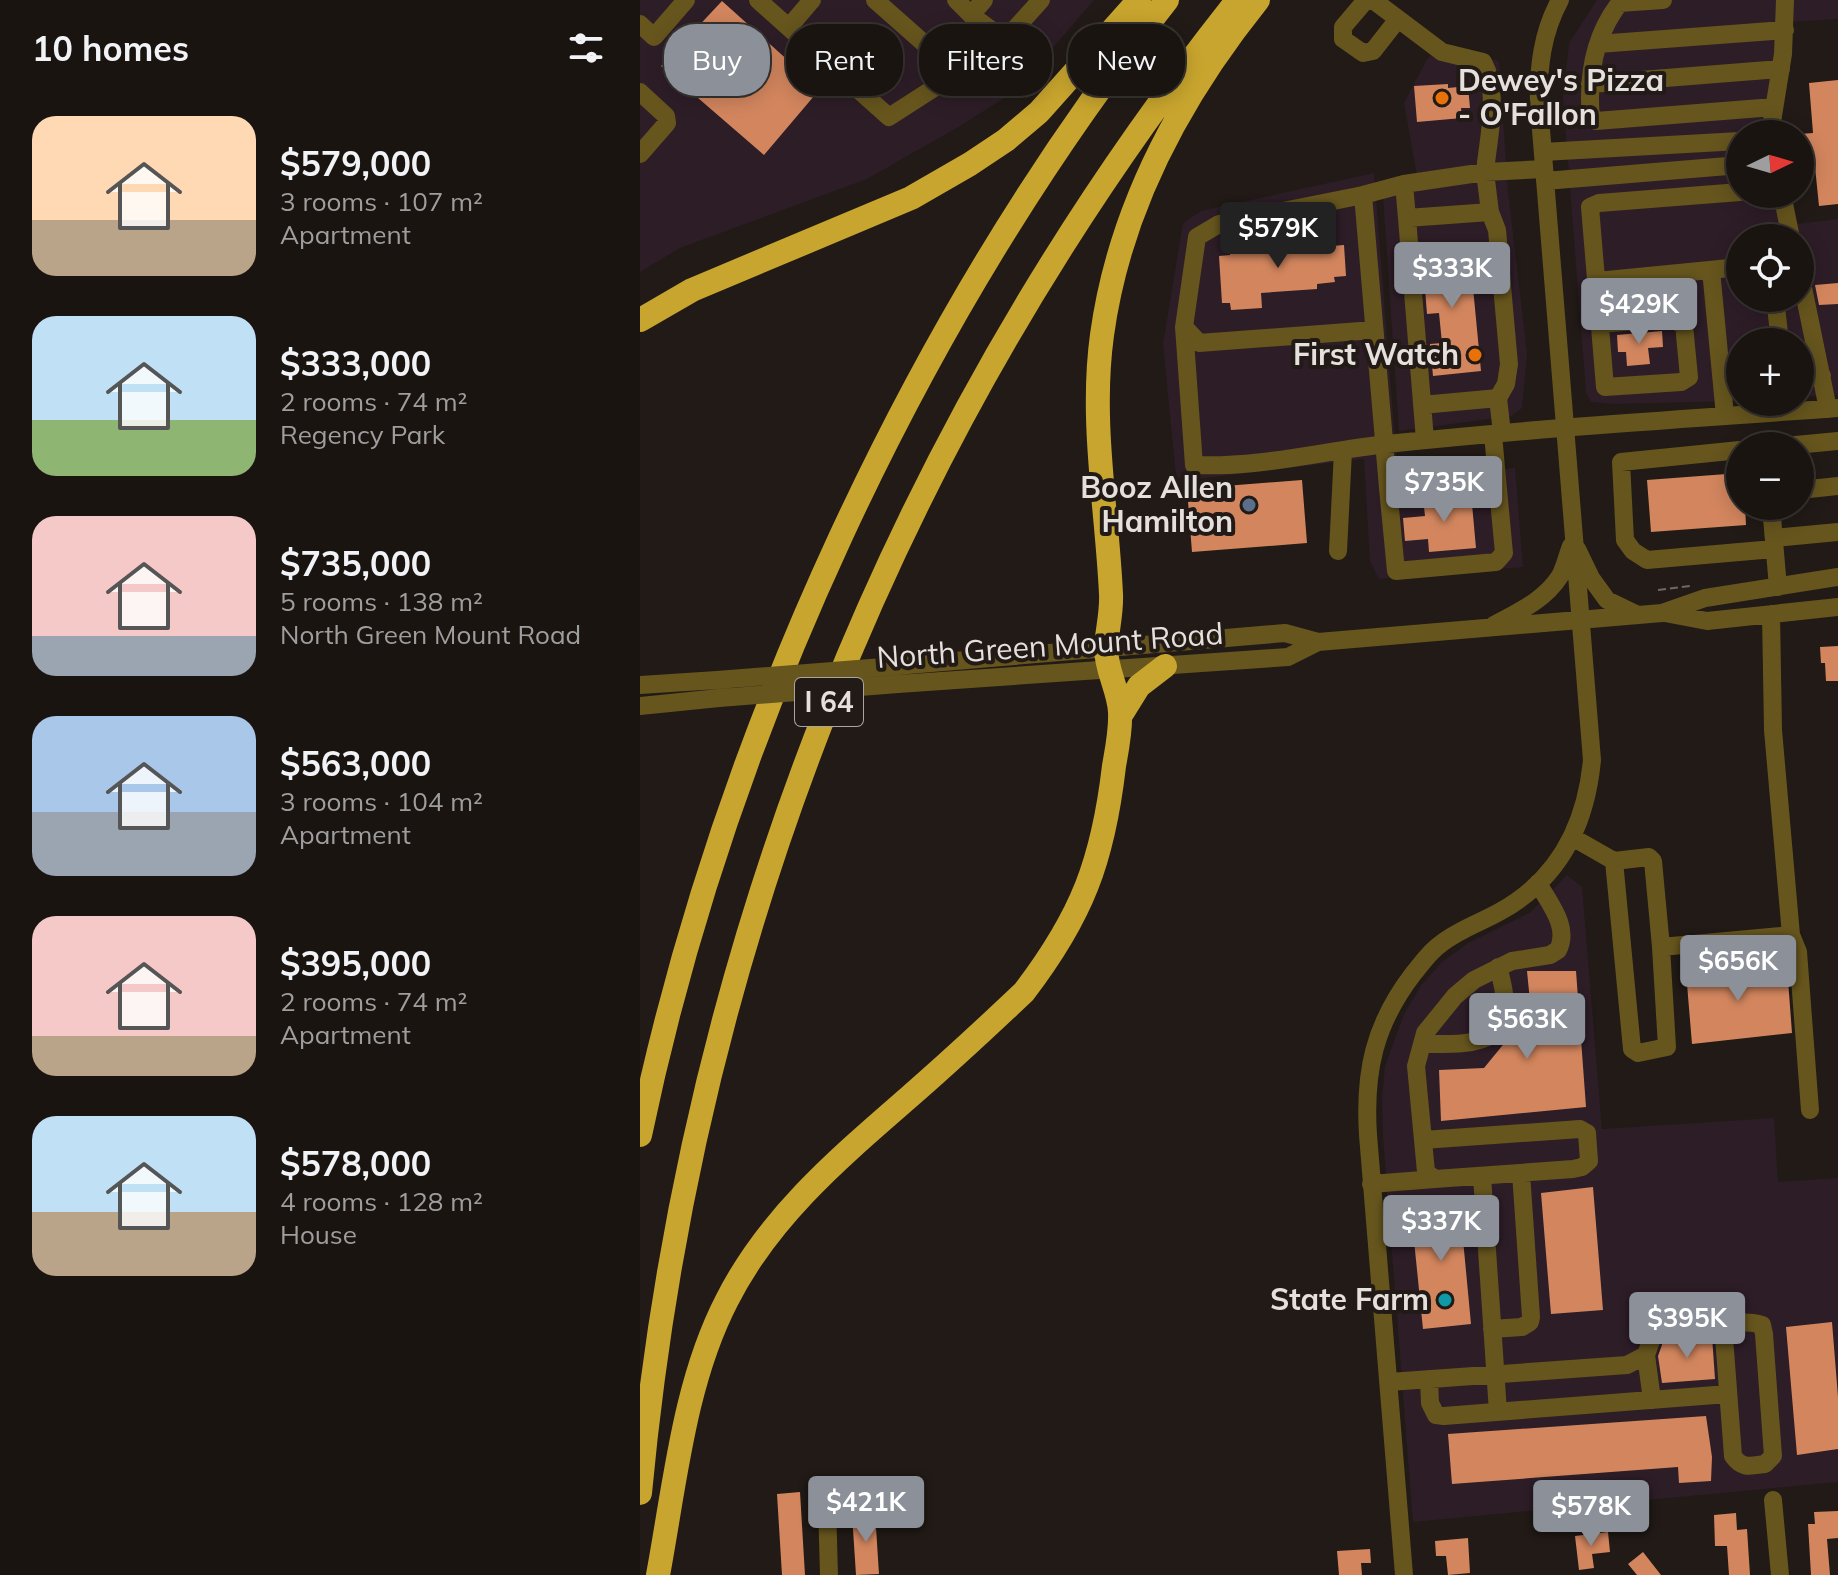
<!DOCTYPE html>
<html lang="en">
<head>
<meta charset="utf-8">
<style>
  :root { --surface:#191410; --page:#26211e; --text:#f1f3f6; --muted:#9f9e9f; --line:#373330; --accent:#8c9099 }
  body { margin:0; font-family:Mulish,sans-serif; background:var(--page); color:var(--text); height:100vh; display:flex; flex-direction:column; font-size:30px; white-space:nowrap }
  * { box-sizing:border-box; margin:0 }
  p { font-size:26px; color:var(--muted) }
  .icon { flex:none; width:44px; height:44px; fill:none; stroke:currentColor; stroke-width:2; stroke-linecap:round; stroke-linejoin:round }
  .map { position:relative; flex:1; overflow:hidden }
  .details { display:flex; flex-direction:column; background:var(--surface); width:640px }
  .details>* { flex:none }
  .top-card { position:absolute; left:24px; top:24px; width:760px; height:72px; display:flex; gap:16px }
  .needle { width:52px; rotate:85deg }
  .buttons { position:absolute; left:1086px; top:120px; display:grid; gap:16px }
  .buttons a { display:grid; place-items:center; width:88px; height:88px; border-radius:50%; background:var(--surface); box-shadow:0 4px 20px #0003,0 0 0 2px var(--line); font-size:40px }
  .price { position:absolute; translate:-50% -68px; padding:0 18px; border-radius:8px; background:var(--accent); color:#fff; font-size:26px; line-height:52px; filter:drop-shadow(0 2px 4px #0008) }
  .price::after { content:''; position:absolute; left:50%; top:48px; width:24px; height:18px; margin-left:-12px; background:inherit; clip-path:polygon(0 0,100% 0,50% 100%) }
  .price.current { background:#222; color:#fff }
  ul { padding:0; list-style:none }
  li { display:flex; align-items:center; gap:24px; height:200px; padding:0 32px }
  li span { display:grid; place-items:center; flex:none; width:224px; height:160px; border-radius:24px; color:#555 }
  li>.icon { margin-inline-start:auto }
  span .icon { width:96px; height:96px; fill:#fffc; stroke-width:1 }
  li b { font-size:34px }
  h2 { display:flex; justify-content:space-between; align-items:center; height:96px; padding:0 32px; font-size:34px }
  .chip { padding:0 28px; border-radius:32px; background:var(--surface); box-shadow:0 4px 20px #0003,0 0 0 2px var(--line); font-size:28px; line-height:72px }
  .chip.current { background:var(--accent); color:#fff }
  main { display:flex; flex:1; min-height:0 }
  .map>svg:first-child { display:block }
  .commercial { fill:#2d1d27; fill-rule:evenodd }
  .building { fill:#d3865e }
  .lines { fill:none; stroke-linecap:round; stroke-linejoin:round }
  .path { stroke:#6f6865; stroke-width:2; stroke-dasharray:8 4; stroke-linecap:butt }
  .minor { stroke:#66551d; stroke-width:18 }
  .highway { stroke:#c8a52e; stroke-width:24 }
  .minor-bridge { stroke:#66551d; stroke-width:18 }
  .food-dot { fill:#e8710a; stroke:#211a16; stroke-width:3 }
  .service-dot { fill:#5c6f8a; stroke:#211a16; stroke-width:3 }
  .culture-dot { fill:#0f9aa8; stroke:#211a16; stroke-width:3 }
  .labels { text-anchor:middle; stroke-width:8; stroke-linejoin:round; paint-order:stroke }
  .shield { fill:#211a16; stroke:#aba5a1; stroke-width:2 }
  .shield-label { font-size:28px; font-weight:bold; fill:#e6e0dd }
  .poi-label { font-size:30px; font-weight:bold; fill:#e6e0dd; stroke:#211a16; text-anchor:end }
  .street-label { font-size:30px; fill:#e6e0dd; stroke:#211a16 }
</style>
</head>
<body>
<main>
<section class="details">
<h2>10 homes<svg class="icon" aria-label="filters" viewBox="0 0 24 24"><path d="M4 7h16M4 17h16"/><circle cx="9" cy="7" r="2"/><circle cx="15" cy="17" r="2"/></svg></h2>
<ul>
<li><span style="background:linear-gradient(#ffd9b3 65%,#b9a48a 0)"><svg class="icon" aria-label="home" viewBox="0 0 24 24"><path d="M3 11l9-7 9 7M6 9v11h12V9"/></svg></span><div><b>$579,000</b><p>3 rooms · 107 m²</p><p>Apartment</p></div></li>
<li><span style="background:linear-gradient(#bfe0f5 65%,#8fb573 0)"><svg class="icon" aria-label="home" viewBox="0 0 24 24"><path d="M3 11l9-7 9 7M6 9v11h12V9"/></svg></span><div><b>$333,000</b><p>2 rooms · 74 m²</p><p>Regency Park</p></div></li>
<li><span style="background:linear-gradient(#f6c9c9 75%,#9aa5b1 0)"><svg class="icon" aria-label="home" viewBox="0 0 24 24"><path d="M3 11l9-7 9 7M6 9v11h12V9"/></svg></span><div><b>$735,000</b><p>5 rooms · 138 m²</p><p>North Green Mount Road</p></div></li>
<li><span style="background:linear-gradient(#a9c7e8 60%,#9aa5b1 0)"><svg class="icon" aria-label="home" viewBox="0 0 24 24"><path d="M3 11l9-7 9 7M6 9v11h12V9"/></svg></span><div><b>$563,000</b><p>3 rooms · 104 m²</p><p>Apartment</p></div></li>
<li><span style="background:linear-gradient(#f6c9c9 75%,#b9a48a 0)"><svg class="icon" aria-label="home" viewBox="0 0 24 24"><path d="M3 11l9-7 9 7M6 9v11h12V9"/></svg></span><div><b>$395,000</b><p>2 rooms · 74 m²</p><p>Apartment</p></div></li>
<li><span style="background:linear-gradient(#bfe0f5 60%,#b9a48a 0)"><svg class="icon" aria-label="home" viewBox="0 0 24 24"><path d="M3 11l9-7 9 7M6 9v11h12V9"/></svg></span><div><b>$578,000</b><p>4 rooms · 128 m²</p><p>House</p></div></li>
</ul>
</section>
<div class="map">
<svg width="1198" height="1575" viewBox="0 0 1198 1575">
  <rect width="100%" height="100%" fill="#211a16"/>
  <path class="commercial" d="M0,0H454L377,90L320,126L227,179L40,248L0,272Z
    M957,0H1198V19L1151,22L1133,134H1100V194H1149L1157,224L1198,219V395L1160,397V342H1100V401L974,404L951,402L946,393L923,98L929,43ZM1100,238H1160V298H1100Z
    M802,45L859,61L868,191L887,354L882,408L872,416L759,431L742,181L777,176L764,103L787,59Z
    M734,173L758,477L875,468L883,567L739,579L730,561L724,459L550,480L536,477L523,344L543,223L561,211Z
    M927,875L942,887L962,1129L1134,1118L1138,1182L1198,1178V1482L773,1522L743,1137L742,1099L745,1066L764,1014L782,984L802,962L828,943L891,912Z"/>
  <path class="building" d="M82,1L180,89L124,155L21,66Z
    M1198,80V204L1179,206L1174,157L1160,158V134L1173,133L1169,83Z
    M808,84V88L828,86L830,108H821L822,118L777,122L774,86Z
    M656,239V243L691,241V246L704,245L706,276L694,277L695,282L677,284V289L621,293L622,308L591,310L590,303H582L579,256L590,255V250L614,249V246L635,245V241Z
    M829,246L841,371L793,376L790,344L802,343L799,313L787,314L782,251Z
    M1198,283V304L1179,305L1175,285Z
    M1022,331L1023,347L1008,348L1010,364L987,366L986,352H978L977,335Z
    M1100,473V506H1105L1106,525L1011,532L1007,480Z
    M662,480L667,543L552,552L547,489Z
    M831,493L836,548L789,552L788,539L765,541L763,518L785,516L783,498Z
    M1198,646V681H1186L1185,663H1181L1180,647Z
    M1088,964L1147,967L1152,1033L1052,1044L1046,972Z
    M887,971H936L946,1107L801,1121L799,1070L844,1068L871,1035L893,1032Z
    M953,1187L963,1310L911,1314L901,1193Z
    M819,1197L831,1324L783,1329L770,1201Z
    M1192,1322L1198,1397V1449L1157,1455L1146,1327Z
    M1072,1336L1075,1379L1022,1383L1018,1356L1023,1342Z
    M1066,1416L1072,1457L1071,1481L1039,1483L1038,1467L812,1484L808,1434Z
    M160,1492L165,1575H142L137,1494Z
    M1198,1511V1538L1187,1539L1190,1575H1171L1168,1524H1175L1174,1512Z
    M235,1512L239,1574L216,1575L212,1514Z
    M1096,1513L1097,1530L1107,1529L1110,1575H1089L1087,1546H1075L1074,1515Z
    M968,1532L970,1552L952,1554L954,1568L939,1570L935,1536Z
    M828,1538L830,1573L808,1575L806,1556H796L795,1541Z
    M730,1549L731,1563H721L722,1575H699L697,1551Z
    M1003,1552L1021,1575H997L988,1564Z"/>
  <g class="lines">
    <path class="path" d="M1018,590L1050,586"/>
    <path class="minor" d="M118,0L249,117L308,79L313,69L235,0
      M316,0L331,15L344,0
      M726,0L703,27V39L723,53L733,51L758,19
      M982,0C954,34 947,75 951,119L956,121L1134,107
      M979,3L1023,0
      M331,15L365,40L401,0
      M0,24L14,37L46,0
      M149,27L172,0
      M958,44L1145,30
      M950,84L1141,69
      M0,92L26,116L27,123L0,154
      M1130,134L1143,54L1145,0
      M903,152L1100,141
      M905,181L1100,165
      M764,184L767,218L850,212
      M1142,194L1151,238
      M723,195L764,184L845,172C848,139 860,92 843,62L802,52L733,0
      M767,218L785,440
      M1071,270L1085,416
      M1160,273L1188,409
      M957,281L1100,267
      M1135,298L1140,342
      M980,322L994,304L1015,303L1029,318
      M960,324L1029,318L1044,325L1049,377L1041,382L965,387L950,207L959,203L1100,192
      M544,327L554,465C620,468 682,451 747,444C897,428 1048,419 1198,408
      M734,330L559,343L544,327L557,237L579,224L723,195L748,488L857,479L853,434
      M1160,378L1182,376
      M782,405L858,398
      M862,433L858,398L866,384L869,364L857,230L850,212L845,172L904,169
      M1145,446L1198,441
      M1100,450L981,462L985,540L993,551L1007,560L1134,549
      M748,488L756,571L856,562L864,553L857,479
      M1160,490L1198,486
      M1131,506L1138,587
      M1134,538L1198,532
      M937,549L951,578L967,600L998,615
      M698,551L703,451
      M1025,613L1067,621L1198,607
      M854,625C878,612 905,600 920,576C925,567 927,556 931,546
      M256,666L645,633L678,642L1022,613L1065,598L1198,577
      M258,684L648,657L678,642
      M0,685L77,680
      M0,706L79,698
      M932,837L974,861L1009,857L1013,861L1021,947L1151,935L1133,730L1131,614
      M974,861L992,1049L998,1053L1027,1047L1021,947
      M1151,935L1158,952L1170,1110
      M782,1044C845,1045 881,1043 858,967
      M783,1140L940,1129L947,1133L949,1161L942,1167L933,1169L795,1179L786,1172L776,1066L785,1033L815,996L834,980L872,961L910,955L918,950C930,927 909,903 898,883
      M842,1176L858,1412
      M731,1184L795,1179
      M852,1329L882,1327L890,1322L891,1317L881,1173
      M1006,1355L1012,1400
      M789,1379L790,1403L796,1415L804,1416L1088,1394
      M749,1382L987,1365L1006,1355L1014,1332C1035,1326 1103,1318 1122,1325L1124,1334L1133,1456L1125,1464C1110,1466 1102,1469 1093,1456L1083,1324
      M1133,1500L1140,1575
      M187,1505L189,1575
      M764,1575L728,1135C724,1072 734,1025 773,974C782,963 790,951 802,943C820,929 842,922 861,911C920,878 946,824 952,760L899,105C898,68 902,33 920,0"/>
    <path class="highway" d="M0,320L52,290L271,198L330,164L366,140L399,112L499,0
      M481,715L499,686L525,666
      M0,1135C83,737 275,319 527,0
      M0,1493C51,945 254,433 596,2
      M18,1575C35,1484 44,1383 87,1300C129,1217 199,1158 268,1098C307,1064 346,1028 384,992C442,916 463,861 474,766C477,749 481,730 480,712C479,690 466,671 466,648C467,630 472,613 471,594C467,508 450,422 462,335C479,211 540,97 618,0"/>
    <path class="minor-bridge" d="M77,680L256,666
      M79,698L258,684"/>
  </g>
  <g class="food-dot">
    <circle cx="802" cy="98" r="8"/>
    <circle cx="835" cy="355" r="8"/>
  </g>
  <circle class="service-dot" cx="609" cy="505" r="8"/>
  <circle class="culture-dot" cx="805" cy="1300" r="8"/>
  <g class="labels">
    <rect class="shield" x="155" y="678" width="68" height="48" rx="6"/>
    <g class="shield-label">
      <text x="189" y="712">I 64</text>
    </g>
    <g class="poi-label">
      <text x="818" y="91" text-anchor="start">Dewey's Pizza<tspan x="818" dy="34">- O'Fallon</tspan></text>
      <text x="819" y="365">First Watch</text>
      <text x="593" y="498">Booz Allen<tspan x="593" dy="34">Hamilton</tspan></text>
      <text x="789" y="1310">State Farm</text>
    </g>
    <g class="street-label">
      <text transform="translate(410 646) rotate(-4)" y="10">North Green Mount Road</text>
    </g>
  </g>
</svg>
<div class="buttons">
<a><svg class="needle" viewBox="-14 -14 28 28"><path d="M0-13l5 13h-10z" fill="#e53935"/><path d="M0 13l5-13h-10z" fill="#9f9e9f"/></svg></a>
<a><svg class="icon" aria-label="locate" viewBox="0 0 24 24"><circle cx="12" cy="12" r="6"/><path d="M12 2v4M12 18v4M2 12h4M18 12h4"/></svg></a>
<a>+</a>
<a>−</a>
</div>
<b class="price current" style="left:638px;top:270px">$579K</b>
<b class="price" style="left:812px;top:310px">$333K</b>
<b class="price" style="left:999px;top:346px">$429K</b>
<b class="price" style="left:804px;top:524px">$735K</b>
<b class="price" style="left:1098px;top:1003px">$656K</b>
<b class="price" style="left:887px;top:1061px">$563K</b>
<b class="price" style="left:801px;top:1263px">$337K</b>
<b class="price" style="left:1047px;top:1360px">$395K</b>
<b class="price" style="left:226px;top:1544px">$421K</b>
<b class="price" style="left:951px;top:1548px">$578K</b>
<div class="top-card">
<a class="chip current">Buy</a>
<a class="chip">Rent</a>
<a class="chip">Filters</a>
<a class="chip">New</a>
</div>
</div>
</main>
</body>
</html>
